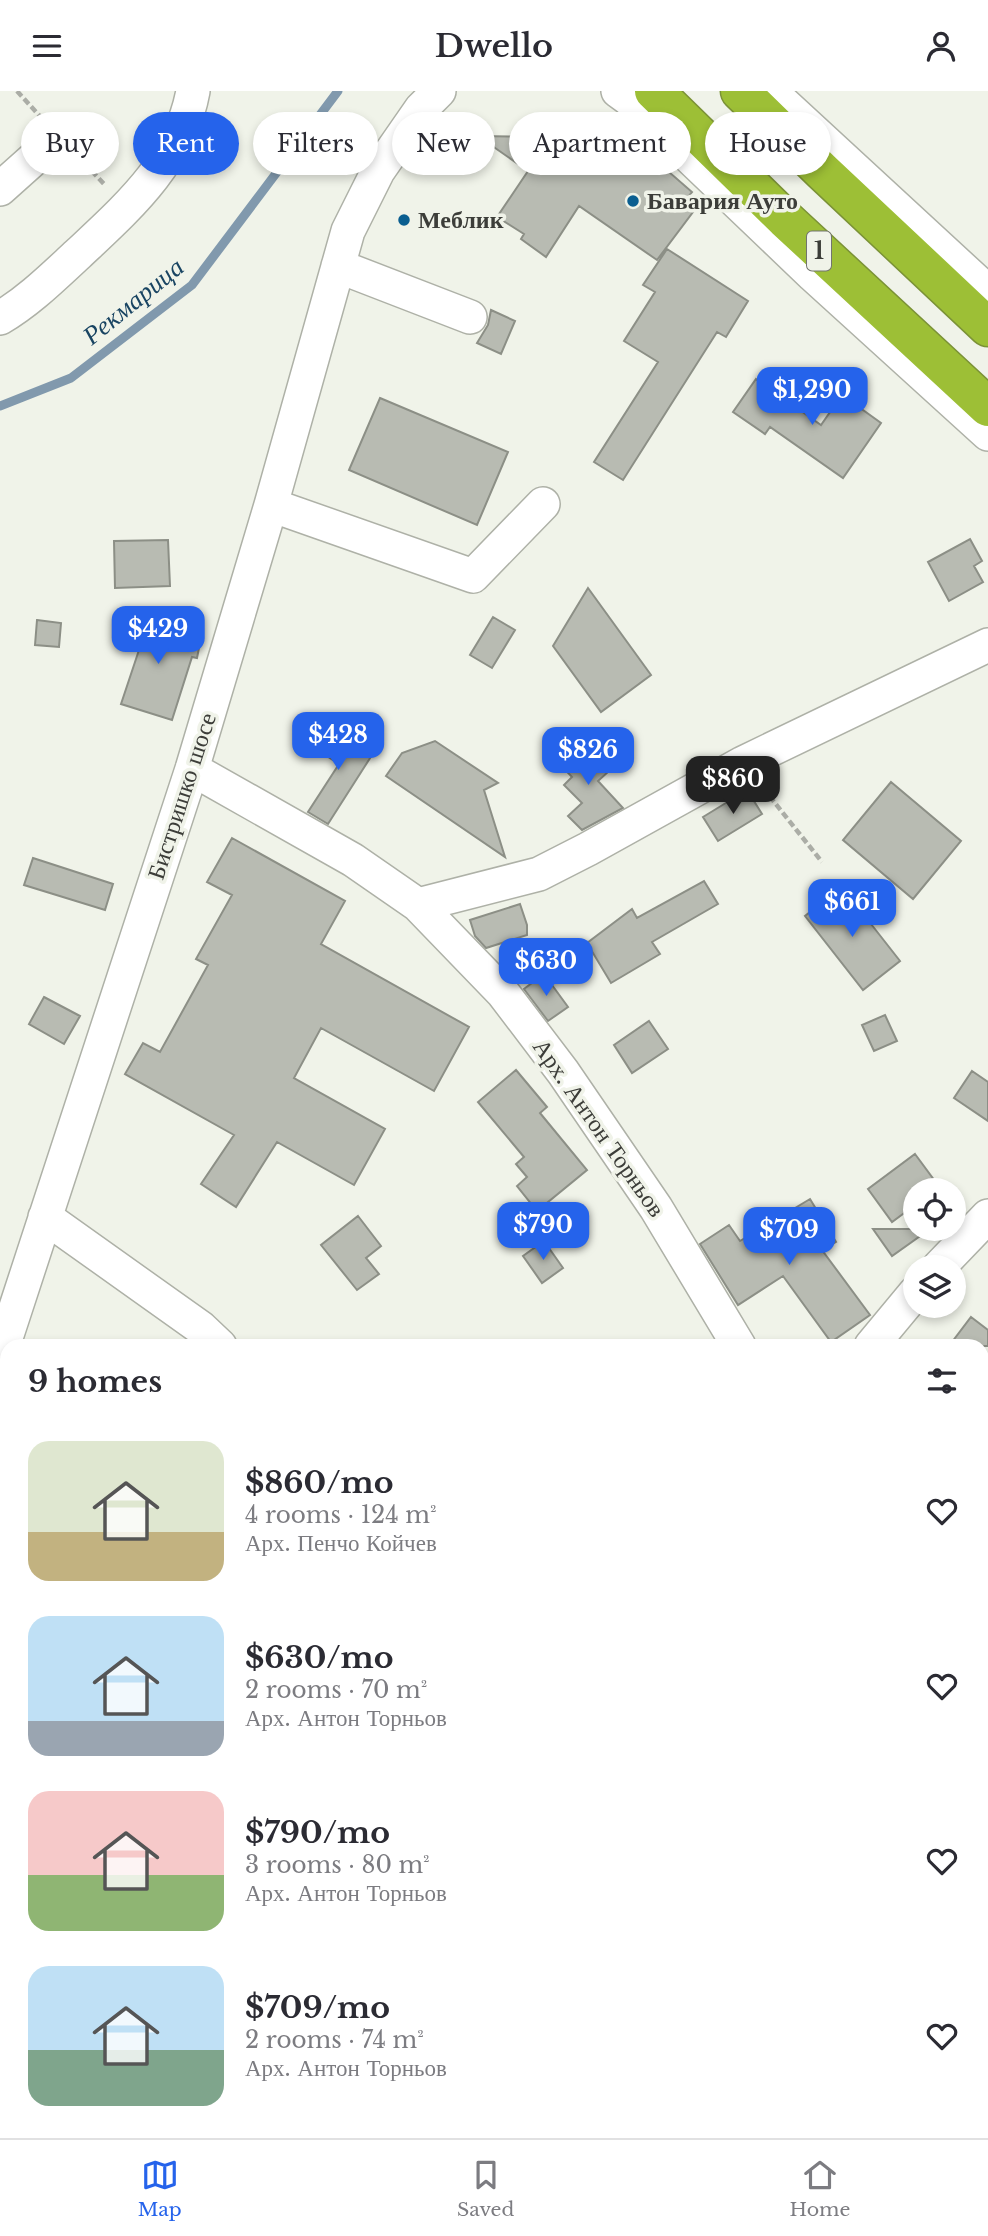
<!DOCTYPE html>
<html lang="en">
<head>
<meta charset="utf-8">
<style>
  :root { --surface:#fff; --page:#f7f7f7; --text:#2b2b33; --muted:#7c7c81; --line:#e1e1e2; --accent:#2563eb }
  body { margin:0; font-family:"Libre Baskerville",serif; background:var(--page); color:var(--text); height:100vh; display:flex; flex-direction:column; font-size:26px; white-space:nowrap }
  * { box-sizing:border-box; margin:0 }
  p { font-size:23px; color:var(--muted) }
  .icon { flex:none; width:38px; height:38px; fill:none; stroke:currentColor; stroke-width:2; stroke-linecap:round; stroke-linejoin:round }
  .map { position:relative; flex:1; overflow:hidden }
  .sheet { position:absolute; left:0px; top:1248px; width:989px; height:800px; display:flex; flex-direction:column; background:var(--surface); border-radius:21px 21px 0 0; box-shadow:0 4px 10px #0003 }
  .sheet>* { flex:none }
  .banner { position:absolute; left:21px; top:21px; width:947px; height:63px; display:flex; gap:14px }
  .buttons { position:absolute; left:903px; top:1087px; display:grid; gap:14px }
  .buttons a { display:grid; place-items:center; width:63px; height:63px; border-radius:50%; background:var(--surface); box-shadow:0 4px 10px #0003; font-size:35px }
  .price { position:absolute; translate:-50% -60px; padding:0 16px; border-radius:14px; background:var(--accent); color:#fff; font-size:23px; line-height:46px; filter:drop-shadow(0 2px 4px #0008) }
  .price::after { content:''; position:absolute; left:50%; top:42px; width:21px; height:16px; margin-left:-10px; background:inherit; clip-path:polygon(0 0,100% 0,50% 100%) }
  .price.active { background:#222; color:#fff }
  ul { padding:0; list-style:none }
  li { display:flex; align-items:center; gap:21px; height:175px; padding:0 28px }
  li span { display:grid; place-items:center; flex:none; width:196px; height:140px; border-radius:21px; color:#555 }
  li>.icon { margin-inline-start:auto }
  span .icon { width:84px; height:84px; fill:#fffc; stroke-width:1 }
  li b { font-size:30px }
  h2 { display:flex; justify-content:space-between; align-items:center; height:84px; padding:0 28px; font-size:30px }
  .tag { padding:0 24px; border-radius:32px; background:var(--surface); box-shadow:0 4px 10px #0003; font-size:24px; line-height:63px }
  .tag.active { background:var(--accent); color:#fff }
  header { display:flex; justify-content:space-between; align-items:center; height:91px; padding:0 28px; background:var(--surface); font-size:32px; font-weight:600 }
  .dock { display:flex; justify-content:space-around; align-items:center; height:98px; border-top:2px solid var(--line); background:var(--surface); font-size:19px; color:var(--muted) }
  .dock a { display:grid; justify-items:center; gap:4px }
  .dock .active { color:var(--accent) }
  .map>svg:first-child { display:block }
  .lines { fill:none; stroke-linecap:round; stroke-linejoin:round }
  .stream { stroke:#8199ad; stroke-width:9 }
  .building { fill:#b8bbb2; stroke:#8c8f86; stroke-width:2 }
  .minor-casing { stroke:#aeb1a7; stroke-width:36 }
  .highway-casing { stroke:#7b9237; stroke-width:41 }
  .path { stroke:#abada6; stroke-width:4.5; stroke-dasharray:7 3.5; stroke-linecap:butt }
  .minor { stroke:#fff; stroke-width:33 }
  .highway { stroke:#9dbf36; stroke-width:38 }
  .poi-dot { fill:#0a5e90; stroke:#f0f3e9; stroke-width:2.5 }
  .labels { text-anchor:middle; stroke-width:7; stroke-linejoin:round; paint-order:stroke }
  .shield { fill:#f0f3e9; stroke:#72746e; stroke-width:2 }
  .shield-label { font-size:23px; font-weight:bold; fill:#3c3d39 }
  .poi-label { font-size:24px; font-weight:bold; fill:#3c3d39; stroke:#f0f3e9; text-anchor:start }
  .street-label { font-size:24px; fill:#3c3d39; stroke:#f0f3e9 }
  .water-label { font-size:26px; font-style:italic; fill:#194462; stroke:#f0f3e9 }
</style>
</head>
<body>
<header><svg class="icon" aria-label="menu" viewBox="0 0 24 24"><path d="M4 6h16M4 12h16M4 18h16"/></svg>Dwello<svg class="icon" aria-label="person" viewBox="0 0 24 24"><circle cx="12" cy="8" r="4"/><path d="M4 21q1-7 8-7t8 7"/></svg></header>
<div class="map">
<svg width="988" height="2047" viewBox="0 0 988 2047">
  <rect width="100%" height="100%" fill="#f0f3e9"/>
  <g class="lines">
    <path class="stream" d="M0,315L71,287L192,194L338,0
      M982,1693L988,1691
      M0,1970L7,1966"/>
  </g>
  <path class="building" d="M478,45L630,47L692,101L688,106L699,113L657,169L579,115L546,166L521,148L524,143L497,126L528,80Z
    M667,158L748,210L726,246L717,241L623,389L594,371L658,271L624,250L655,201L643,194Z
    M491,219L515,230L501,263L477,252L488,234Z
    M756,288L821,334L842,304L881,332L843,387L770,336L765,343L733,321Z
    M380,307L508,361L477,434L349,379Z
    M970,448L982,470L974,475L983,491L949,510L928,471Z
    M168,449L170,495L115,497L114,450Z
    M588,497L651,584L601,621L553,555Z
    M493,526L515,539L492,577L470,564Z
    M126,527L202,542L197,567L192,566L172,629L121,613L140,556L121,552Z
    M37,529L61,532L59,556L35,554Z
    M327,635L372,664L328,733L308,721L339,673L313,656Z
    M435,650L498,692L484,699L505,766L386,685L402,662Z
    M580,650L609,680L598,690L623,717L582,739L568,725L582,712L564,694L572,686L558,671Z
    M891,691L961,750L913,808L843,749Z
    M747,699L762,723L718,750L703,726Z
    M232,747L345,810L321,853L469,936L434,1000L321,937L294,987L385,1038L354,1094L277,1051L236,1116L201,1093L234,1044L125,983L143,952L160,961L208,874L196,868L232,804L207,791Z
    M33,767L113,793L105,819L24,794Z
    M704,790L718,813L652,851L660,863L611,892L587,852L632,818L637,827Z
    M842,796L900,870L863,899L805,825Z
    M520,813L527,834V844L486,857L475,845L470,829Z
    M544,883L568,916L548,930L524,898Z
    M44,906L80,925L64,953L29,933Z
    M885,924L897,950L874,960L862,934Z
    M649,930L668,958L632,982L614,954Z
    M516,979L547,1016L540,1022L587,1079L537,1120L517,1095L527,1086L516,1073L524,1066L478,1011Z
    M972,980L988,991V1030L954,1007Z
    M915,1063L940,1097L936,1099H915V1114L892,1131L868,1098Z
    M810,1108L836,1151L822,1159L870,1224L831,1251L783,1185L738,1214L700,1153L729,1134L740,1150Z
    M358,1125L381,1155L366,1167L379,1183L357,1199L321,1154Z
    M873,1138H930L892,1165Z
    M544,1150L563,1177L542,1192L523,1165Z
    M971,1226L988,1239V1255H949Z"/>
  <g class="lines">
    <g class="minor-casing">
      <path id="minor" d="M618,0L629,8L813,184L988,343
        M770,0L988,201
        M0,98L38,64
        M338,175L470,226
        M0,227C29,210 53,186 78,163C128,116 180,71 193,0
        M271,414L473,485L543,413
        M192,678L353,769L418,814L503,902L563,981L656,1117L739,1255
        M418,814L539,783L588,758L743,672L988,554
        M45,1126L201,1237L220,1255
        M939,1176L988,1125
        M871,1255L915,1202
        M0,1265L192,678L271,414L348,140L378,80L421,18L439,0
        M982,1585L988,1583
        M0,1740L7,1739
        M982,1893L988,1895
        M0,2029L7,2027
        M652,2040L656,2047
        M707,2040L740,2047
        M443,2047L455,2040"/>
    </g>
    <g class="highway-casing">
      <path id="highway" d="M654,0L785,128L988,316
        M740,0L822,80L988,236"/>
    </g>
    <path class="path" d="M17,0L47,33
      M70,57L105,94
      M763,697L822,771"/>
    <use href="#minor" class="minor"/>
    <use href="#highway" class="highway"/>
  </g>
  <g class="poi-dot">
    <circle cx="633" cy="110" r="7"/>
    <circle cx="404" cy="129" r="7"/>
  </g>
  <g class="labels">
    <rect class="shield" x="807" y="140.5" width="24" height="39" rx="5"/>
    <g class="shield-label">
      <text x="819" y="168">1</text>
    </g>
    <g class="poi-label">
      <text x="647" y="118">Бавария Ауто</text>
      <text x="418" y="137">Меблик</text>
    </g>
    <g class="street-label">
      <text transform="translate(182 705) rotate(-72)" y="8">Бистришко шосе</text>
      <text transform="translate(599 1037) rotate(55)" y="8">Арх. Антон Торньов</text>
    </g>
    <g class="water-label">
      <text transform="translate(133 210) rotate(-39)" y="9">Рекмарица</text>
    </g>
  </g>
</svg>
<div class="buttons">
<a><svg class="icon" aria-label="locate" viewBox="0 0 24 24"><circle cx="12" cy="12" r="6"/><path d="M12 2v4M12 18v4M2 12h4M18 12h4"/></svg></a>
<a><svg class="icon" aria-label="layers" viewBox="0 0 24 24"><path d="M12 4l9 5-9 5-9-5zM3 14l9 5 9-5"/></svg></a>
</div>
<b class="price" style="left:812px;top:336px">$1,290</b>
<b class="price" style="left:158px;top:575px">$429</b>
<b class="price" style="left:338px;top:681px">$428</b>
<b class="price" style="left:588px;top:696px">$826</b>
<b class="price active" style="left:733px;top:725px">$860</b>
<b class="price" style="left:852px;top:848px">$661</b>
<b class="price" style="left:546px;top:907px">$630</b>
<b class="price" style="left:543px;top:1171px">$790</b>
<b class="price" style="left:789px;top:1176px">$709</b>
<div class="banner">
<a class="tag">Buy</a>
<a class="tag active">Rent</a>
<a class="tag">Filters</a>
<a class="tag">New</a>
<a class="tag">Apartment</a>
<a class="tag">House</a>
</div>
<section class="sheet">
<h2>9 homes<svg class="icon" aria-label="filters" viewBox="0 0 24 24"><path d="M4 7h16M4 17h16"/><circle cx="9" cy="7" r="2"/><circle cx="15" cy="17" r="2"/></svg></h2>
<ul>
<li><span style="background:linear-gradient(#dfe7d0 65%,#c2b280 0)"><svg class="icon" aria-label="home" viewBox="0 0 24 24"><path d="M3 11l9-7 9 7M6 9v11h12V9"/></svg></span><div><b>$860/mo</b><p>4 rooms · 124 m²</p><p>Арх. Пенчо Койчев</p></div><svg class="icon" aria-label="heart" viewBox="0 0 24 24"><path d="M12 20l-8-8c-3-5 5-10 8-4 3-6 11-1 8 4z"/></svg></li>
<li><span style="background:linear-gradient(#bfe0f5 75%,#9aa5b1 0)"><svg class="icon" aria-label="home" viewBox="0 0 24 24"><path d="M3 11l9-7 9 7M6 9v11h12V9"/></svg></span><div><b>$630/mo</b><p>2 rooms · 70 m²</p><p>Арх. Антон Торньов</p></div><svg class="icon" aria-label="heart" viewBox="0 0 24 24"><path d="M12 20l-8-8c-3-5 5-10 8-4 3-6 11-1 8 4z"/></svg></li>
<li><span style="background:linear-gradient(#f6c9c9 60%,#8fb573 0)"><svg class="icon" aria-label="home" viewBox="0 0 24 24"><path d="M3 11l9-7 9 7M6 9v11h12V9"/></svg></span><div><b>$790/mo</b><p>3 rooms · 80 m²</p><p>Арх. Антон Торньов</p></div><svg class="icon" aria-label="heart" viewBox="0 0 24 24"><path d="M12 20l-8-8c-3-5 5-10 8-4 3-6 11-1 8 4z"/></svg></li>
<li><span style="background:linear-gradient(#bfe0f5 60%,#7fa58c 0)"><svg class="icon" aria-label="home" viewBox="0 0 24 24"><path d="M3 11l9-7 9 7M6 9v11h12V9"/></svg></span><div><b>$709/mo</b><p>2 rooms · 74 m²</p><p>Арх. Антон Торньов</p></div><svg class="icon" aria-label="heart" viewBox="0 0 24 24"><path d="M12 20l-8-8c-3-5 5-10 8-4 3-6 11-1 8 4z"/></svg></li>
</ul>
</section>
</div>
<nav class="dock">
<a class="active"><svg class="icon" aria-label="map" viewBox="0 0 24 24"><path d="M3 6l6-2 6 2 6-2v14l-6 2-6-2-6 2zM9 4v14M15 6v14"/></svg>Map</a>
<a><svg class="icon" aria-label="saved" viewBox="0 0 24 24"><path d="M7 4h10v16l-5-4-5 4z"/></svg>Saved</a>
<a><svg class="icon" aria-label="home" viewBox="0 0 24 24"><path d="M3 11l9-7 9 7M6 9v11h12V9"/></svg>Home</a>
</nav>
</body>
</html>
